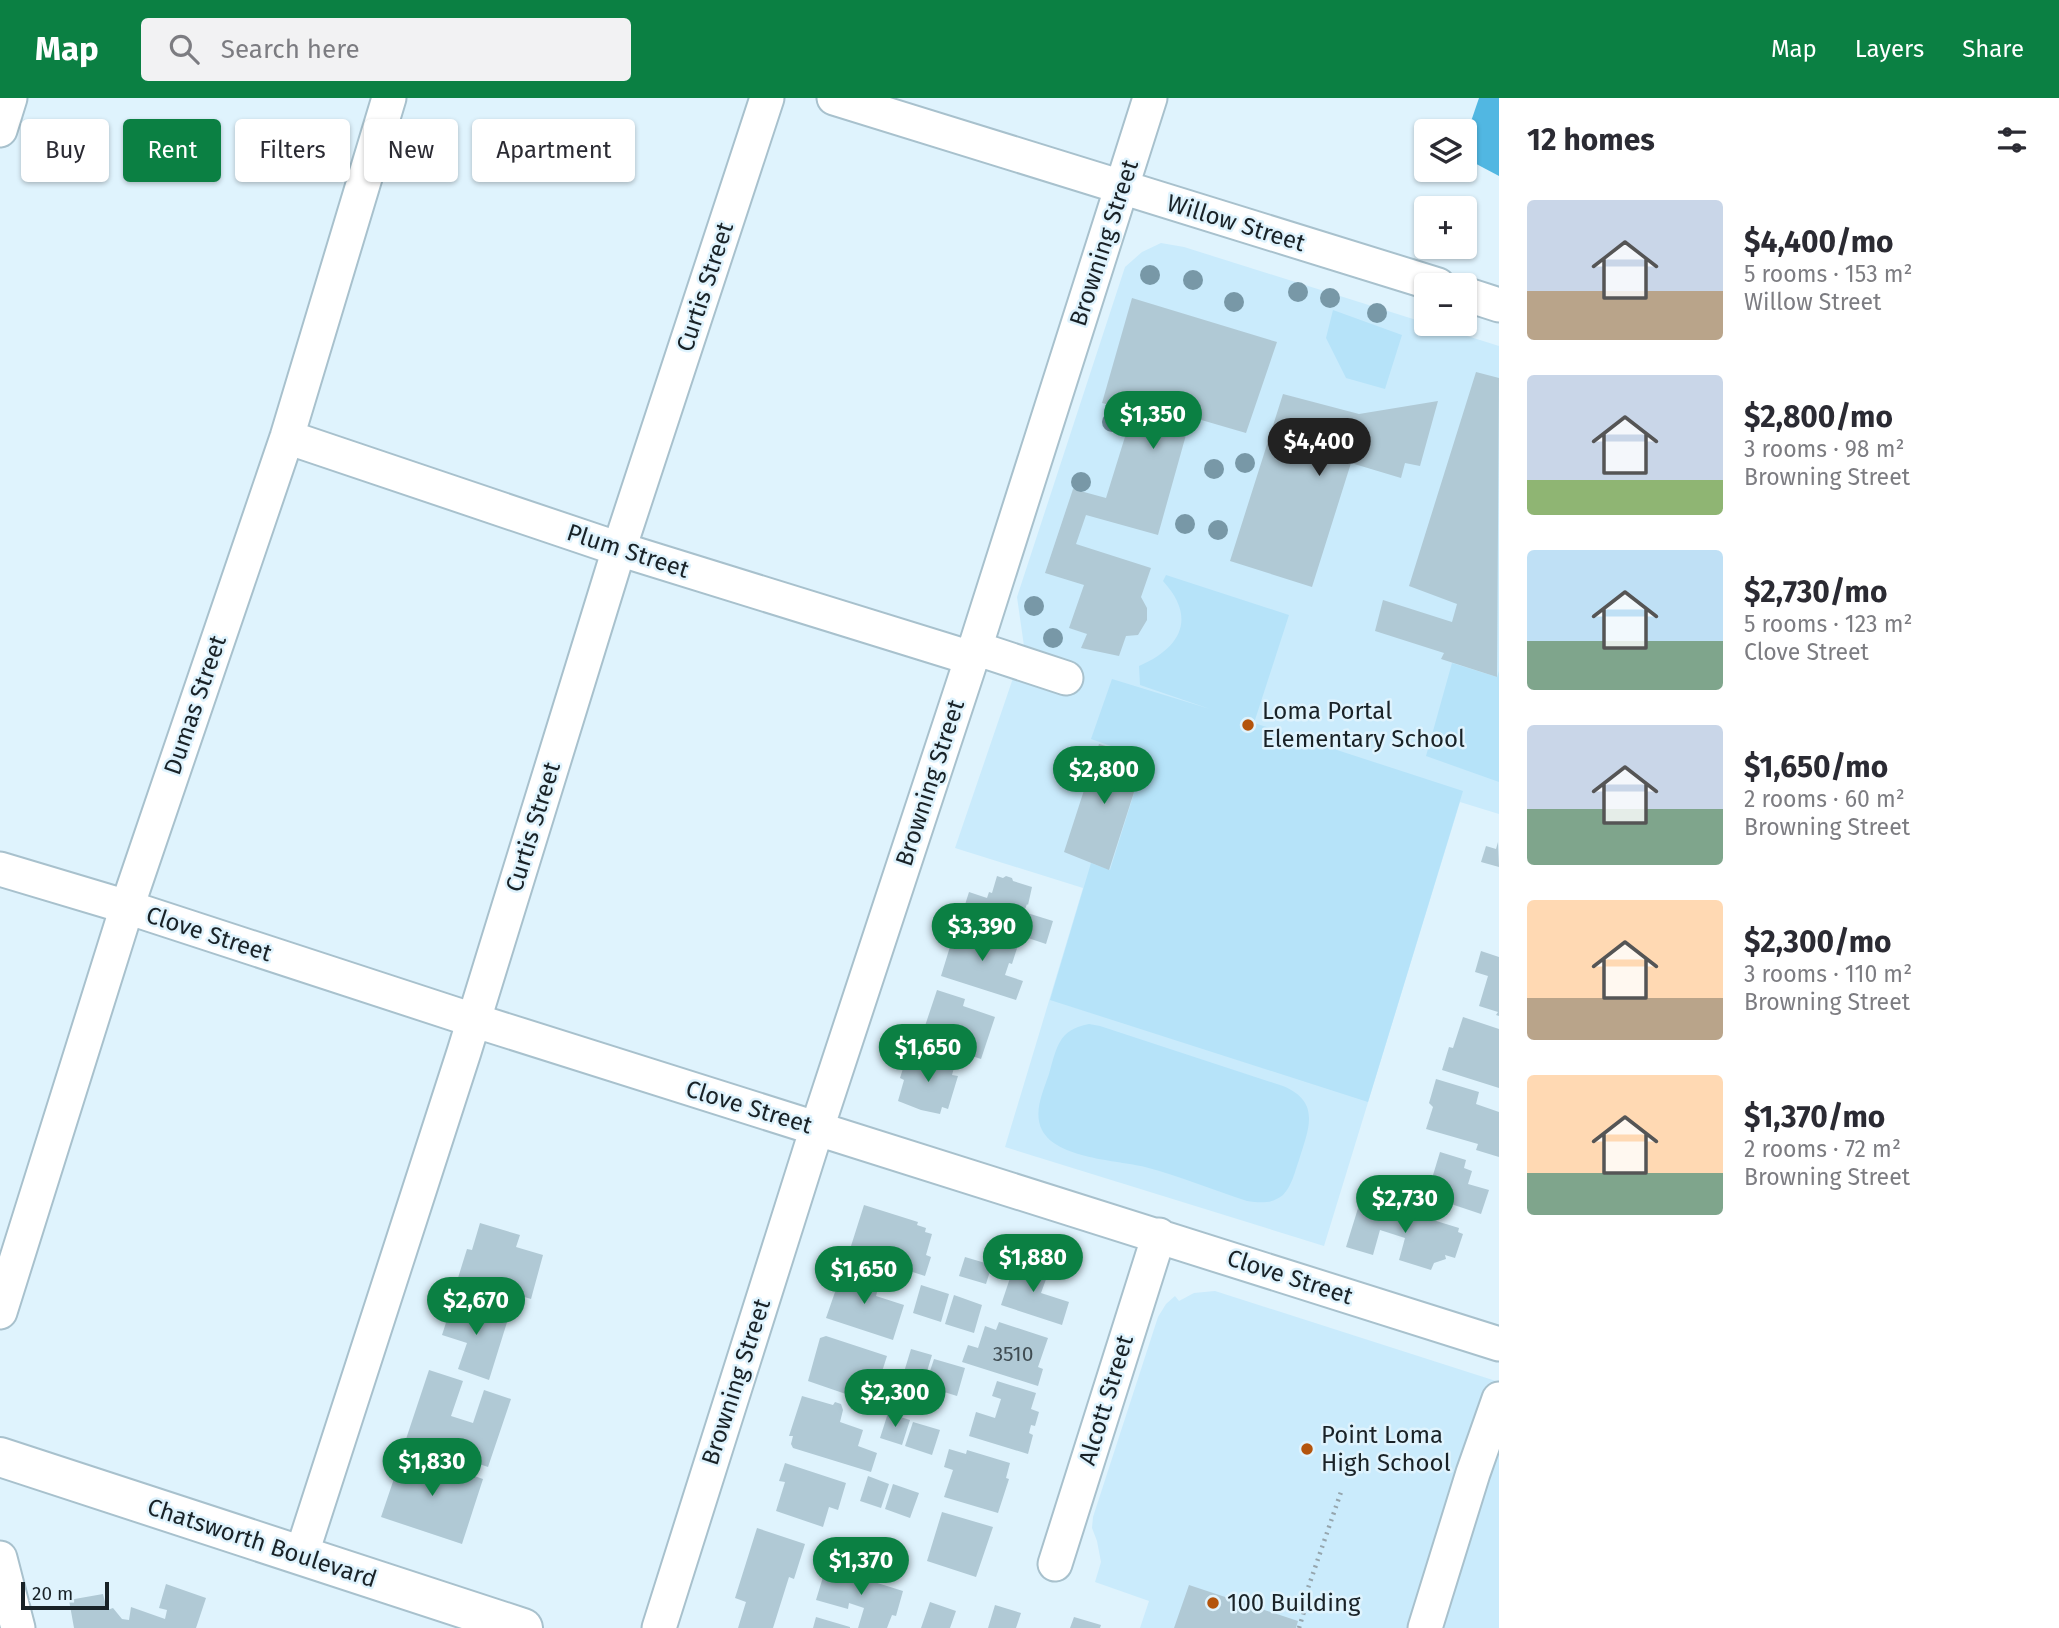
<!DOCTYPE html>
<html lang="en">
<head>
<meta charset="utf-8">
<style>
  :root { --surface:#fff; --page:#f2f2f3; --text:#2b2b33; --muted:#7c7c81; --accent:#0b8043 }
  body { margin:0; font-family:"Fira Sans",sans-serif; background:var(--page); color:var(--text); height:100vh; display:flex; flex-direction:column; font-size:26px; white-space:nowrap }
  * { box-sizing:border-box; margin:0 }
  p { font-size:23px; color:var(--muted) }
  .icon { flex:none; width:38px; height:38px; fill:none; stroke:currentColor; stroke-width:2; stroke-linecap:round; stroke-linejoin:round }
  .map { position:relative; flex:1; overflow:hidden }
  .sheet { display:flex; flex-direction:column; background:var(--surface); width:560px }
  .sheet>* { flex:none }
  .top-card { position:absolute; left:21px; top:21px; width:665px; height:63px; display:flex; gap:14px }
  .buttons { position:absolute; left:1414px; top:21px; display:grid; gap:14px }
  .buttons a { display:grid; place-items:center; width:63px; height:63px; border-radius:7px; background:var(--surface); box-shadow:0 2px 5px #0004; font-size:35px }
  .scale { position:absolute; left:21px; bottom:18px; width:88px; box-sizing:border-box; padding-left:7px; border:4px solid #192227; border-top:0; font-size:19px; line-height:24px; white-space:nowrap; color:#192227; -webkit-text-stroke:5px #dff3fd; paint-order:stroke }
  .price { position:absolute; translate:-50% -60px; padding:0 16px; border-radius:24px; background:var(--accent); color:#fff; font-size:23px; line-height:46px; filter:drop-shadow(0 2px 4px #0008) }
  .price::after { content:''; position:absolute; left:50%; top:42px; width:21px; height:16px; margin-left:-10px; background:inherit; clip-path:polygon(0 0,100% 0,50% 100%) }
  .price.active { background:#222; color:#fff }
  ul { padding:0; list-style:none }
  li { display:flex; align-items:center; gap:21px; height:175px; padding:0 28px }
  li span { display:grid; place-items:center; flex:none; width:196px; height:140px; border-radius:7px; color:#555 }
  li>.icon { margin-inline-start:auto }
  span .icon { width:84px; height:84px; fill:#fffc; stroke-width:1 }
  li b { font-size:30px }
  h2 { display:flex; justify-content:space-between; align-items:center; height:84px; padding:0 28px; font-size:30px }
  .tag { padding:0 24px; border-radius:7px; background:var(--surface); box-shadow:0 2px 5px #0004; font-size:24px; line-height:63px }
  .tag.active { background:var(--accent); color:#fff }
  header { display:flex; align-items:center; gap:42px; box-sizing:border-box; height:98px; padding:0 35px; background:var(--accent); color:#fff }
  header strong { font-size:33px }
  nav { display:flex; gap:38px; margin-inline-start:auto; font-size:24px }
  .search { width:490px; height:63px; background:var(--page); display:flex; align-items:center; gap:18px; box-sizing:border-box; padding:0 24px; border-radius:7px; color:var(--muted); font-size:26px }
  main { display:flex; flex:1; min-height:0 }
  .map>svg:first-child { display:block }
  .built { fill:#caebfc }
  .green { fill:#b6e3f9 }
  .forest { fill:#51b7e2 }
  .building { fill:#b0c9d5 }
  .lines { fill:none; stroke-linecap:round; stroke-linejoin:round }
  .minor-casing { stroke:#a8c1cd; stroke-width:37 }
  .major-casing { stroke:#a8c1cd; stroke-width:42 }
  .path { stroke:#95a5ad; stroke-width:4.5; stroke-dasharray:2 5; stroke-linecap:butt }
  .minor { stroke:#fff; stroke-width:33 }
  .major { stroke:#fff; stroke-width:38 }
  .tree { fill:#7898a7 }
  .poi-dot { fill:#b4540c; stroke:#dff3fd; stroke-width:2.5 }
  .labels { text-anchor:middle; stroke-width:5; stroke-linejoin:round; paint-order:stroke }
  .number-label { font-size:21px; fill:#3f4c52 }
  .street-label { font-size:24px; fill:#192227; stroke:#dff3fd }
  .poi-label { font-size:24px; fill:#192227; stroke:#dff3fd; text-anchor:start }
</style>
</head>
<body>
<header>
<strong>Map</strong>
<div class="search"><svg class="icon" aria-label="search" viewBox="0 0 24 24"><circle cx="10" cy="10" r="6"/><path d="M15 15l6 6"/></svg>Search here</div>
<nav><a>Map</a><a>Layers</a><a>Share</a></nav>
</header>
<main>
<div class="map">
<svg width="1499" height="1530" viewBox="0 0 1499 1530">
  <rect width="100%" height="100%" fill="#dff3fd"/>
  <path class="built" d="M1161,145L1184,149L1499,248V716L1460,704L1324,1148L1005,1049L1083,790L955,750L1024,548L1017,499L1125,169L1142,154Z
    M1215,1193L1499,1284V1530H1140L1149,1503L1095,1484L1101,1464L1097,1443L1092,1430L1093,1419L1158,1219L1166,1206L1175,1198L1179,1203L1194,1195Z"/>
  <path class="green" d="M1333,212L1402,237L1385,291L1346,280L1326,240Z
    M1166,477L1289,517L1254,625L1463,693L1368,1004L1050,902L1091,765L1110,772L1145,660L1091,641L1112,581L1210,611L1140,587L1139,568C1181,550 1197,520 1163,483Z
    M1452,565L1497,579L1499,573V684L1426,658Z
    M1089,926L1100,928L1283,988C1321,1004 1309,1030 1299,1062C1295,1073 1292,1088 1283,1097C1272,1106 1260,1105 1247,1103C1213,1092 1179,1078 1145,1069C1117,1062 1057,1061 1042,1032C1033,1014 1043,994 1049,976C1057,949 1058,932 1089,926Z"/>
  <path class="forest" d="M1479,0H1499V78L1465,60V41Z"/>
  <path class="building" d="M1132,200L1277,244L1246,335L1191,319L1158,437L1086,417L1076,446L1151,470L1141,499L1147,510V522L1138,537L1126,538L1119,558L1081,550L1087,536L1069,530L1084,487L1045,475L1073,391L1106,400L1133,313L1102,305Z
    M1476,274L1499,280L1497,579L1441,561L1444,555L1375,533L1383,502L1452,524L1457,506L1409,488Z
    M1283,296L1359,316L1438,303L1420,368L1405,365L1401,380L1351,365L1312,489L1230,463Z
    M1099,646L1145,660L1109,772L1064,754Z
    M1498,744L1499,769L1481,764L1486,748L1496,751Z
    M997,778L1003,780L1006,778L1012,780L1013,783L1032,789L1028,807L1027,806L1024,814L1053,823L1046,846L992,828L993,825L962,816L969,794L987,800L989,794L992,795Z
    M964,830L1018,847L1012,866L1009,865L1005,877L1023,883L1016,902L941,878L953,839L960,841Z
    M1481,853L1499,859V918L1496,917L1498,914L1479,908L1488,878L1475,874Z
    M937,892L965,901L963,908L995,919L981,961L960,954L958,959L923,944L926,935L923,934Z
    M1463,919L1499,931V990L1442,972L1449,949L1453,950Z
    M919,955L955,966L952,977L958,978L948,1011L942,1009L940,1016L921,1012L898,1003L904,982L900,980L906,961L916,964Z
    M1436,981L1479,994L1476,1006L1499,1014V1059L1476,1052L1478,1046L1426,1031L1433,1009L1429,1005Z
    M1440,1054L1466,1062L1464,1070L1472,1073L1468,1086L1489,1092L1481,1116L1451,1106L1448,1115L1419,1106L1425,1085L1430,1087Z
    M1381,1106L1459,1130L1458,1134L1463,1136L1455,1160L1445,1157L1446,1161L1434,1165L1431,1172L1399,1162L1405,1140L1380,1132L1373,1157L1346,1149L1359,1107L1379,1113Z
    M864,1107L918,1124L917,1127L926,1130L925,1134L932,1136L926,1157L931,1159L925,1178L869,1160L871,1154L851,1148Z
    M480,1125L520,1137L516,1149L543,1157L531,1201L501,1192L502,1186L490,1183L488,1192L457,1183L467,1151L472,1152Z
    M965,1159L992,1167L986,1186L959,1178Z
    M1020,1162L1028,1167L1049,1173L1041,1195L1069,1204L1062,1227L1001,1207L1015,1165Z
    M843,1171L880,1183L876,1198L904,1207L893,1242L826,1220Z
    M921,1187L949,1196L941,1224L913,1215Z
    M954,1197L982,1207L974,1235L945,1226Z
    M453,1203L508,1221L489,1282L458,1271L467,1245L442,1237Z
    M999,1224L1048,1240L1038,1269L1043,1271L1038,1288L962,1264L968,1247L978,1250L985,1228L996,1232Z
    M826,1238L887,1258L872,1305L808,1283L820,1240Z
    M911,1251L932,1257L925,1280L904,1274Z
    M934,1261L965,1270L957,1298L925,1288Z
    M429,1272L463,1283L451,1318L473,1325L484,1292L511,1301L488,1369L406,1341Z
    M997,1283L1036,1295L1031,1311L1039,1314L1035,1328L1031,1327L1029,1335L1033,1337L1028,1356L969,1338L976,1314L995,1320L1001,1301L992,1298Z
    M802,1298L833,1307L835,1304L841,1306L843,1312L840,1324L863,1332L858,1348L877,1355L871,1374L793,1350L791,1346L793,1338H789Z
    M888,1315L910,1322L902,1347L880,1340Z
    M913,1324L940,1332L932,1357L905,1348Z
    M949,1351L966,1356L967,1352L1010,1365L1006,1380L1009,1381L998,1415L944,1399L953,1372L944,1369Z
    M403,1354L483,1381L462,1446L381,1419Z
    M785,1365L846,1385L838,1412L829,1409L823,1429L776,1413L785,1384L779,1383Z
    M868,1378L889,1386L881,1410L860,1403Z
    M893,1386L919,1395L910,1420L885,1411Z
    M942,1414L993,1429L976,1479L927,1463Z
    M757,1430L805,1446L794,1481L789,1479L773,1530H738L746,1504L735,1500Z
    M826,1469L903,1493L896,1518L892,1517L887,1530H858L864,1510L849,1505L848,1511L816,1502Z
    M166,1486L206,1500L196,1530H74L69,1502L103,1496L107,1512L113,1510L122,1521L129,1522L131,1509L165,1521L167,1512L159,1510Z
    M1189,1487L1298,1523L1296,1530H1174Z
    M930,1504L956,1513L950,1530H921Z
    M995,1507L1021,1515L1016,1530H988Z
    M816,1519L850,1529V1530H813Z
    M1074,1519L1101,1527L1100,1530H1070Z"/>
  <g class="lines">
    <g class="minor-casing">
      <path id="minor" d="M834,0L1438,187
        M0,32L10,0
        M1465,196L1499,207
        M287,339L619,451L971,560
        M975,550L1066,580
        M0,771L127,809L473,922L1499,1246
        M0,1214L127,809L287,339L389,0
        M301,1458L464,954L619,451L767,0
        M0,1460L18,1530
        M1055,1466L1159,1137
        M659,1530L817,1030L975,550L1150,0
        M1425,1530L1473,1375L1499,1301"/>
    </g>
    <g class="major-casing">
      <path id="major" d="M0,1359L523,1530"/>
    </g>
    <path class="path" d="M1299,1530L1306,1507L1307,1493L1341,1394"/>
    <use href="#minor" class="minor"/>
    <use href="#major" class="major"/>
  </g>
  <g class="tree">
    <circle cx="1150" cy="177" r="10"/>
    <circle cx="1193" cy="182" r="10"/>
    <circle cx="1298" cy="194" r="10"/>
    <circle cx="1330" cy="200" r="10"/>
    <circle cx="1234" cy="204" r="10"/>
    <circle cx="1377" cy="215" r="10"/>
    <circle cx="1112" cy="324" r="10"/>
    <circle cx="1245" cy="365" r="10"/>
    <circle cx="1214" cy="371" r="10"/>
    <circle cx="1081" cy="384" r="10"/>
    <circle cx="1185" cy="426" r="10"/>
    <circle cx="1218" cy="432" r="10"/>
    <circle cx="1034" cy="508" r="10"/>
    <circle cx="1053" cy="540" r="10"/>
  </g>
  <g class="poi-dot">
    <circle cx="1248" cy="627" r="7"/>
    <circle cx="1307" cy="1351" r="7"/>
    <circle cx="1213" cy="1505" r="7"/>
  </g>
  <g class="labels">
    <g class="number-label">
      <text x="1013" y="1263">3510</text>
    </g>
    <g class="street-label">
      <text transform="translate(1236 125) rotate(17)" y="8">Willow Street</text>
      <text transform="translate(1104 145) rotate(-72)" y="8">Browning Street</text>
      <text transform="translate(705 189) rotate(-72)" y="8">Curtis Street</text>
      <text transform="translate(628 453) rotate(18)" y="8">Plum Street</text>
      <text transform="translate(195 607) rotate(-71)" y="8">Dumas Street</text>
      <text transform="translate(930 685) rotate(-72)" y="8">Browning Street</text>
      <text transform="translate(533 729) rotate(-73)" y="8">Curtis Street</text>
      <text transform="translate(209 836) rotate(18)" y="8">Clove Street</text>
      <text transform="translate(749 1009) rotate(17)" y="8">Clove Street</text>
      <text transform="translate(1290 1179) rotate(18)" y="8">Clove Street</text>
      <text transform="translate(736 1284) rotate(-72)" y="8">Browning Street</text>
      <text transform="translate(1106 1302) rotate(-73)" y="8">Alcott Street</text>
      <text transform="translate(262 1445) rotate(18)" y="8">Chatsworth Boulevard</text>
    </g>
    <g class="poi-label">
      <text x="1262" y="621">Loma Portal<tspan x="1262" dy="28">Elementary School</tspan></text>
      <text x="1321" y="1345">Point Loma<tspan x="1321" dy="28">High School</tspan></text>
      <text x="1227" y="1513">100 Building</text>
    </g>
  </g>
</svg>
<div class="buttons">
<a><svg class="icon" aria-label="layers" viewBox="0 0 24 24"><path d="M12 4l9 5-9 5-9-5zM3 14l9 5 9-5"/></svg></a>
<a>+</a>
<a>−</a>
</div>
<div class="scale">20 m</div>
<b class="price" style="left:1153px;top:353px">$1,350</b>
<b class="price active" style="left:1319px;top:380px">$4,400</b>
<b class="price" style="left:1104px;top:708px">$2,800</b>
<b class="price" style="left:982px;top:865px">$3,390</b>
<b class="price" style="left:928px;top:986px">$1,650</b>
<b class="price" style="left:1405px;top:1137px">$2,730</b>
<b class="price" style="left:1033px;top:1196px">$1,880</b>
<b class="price" style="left:864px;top:1208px">$1,650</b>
<b class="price" style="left:476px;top:1239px">$2,670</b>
<b class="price" style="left:895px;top:1331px">$2,300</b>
<b class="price" style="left:432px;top:1400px">$1,830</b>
<b class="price" style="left:861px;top:1499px">$1,370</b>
<div class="top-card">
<a class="tag">Buy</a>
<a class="tag active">Rent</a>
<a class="tag">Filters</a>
<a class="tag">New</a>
<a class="tag">Apartment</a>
</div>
</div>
<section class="sheet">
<h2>12 homes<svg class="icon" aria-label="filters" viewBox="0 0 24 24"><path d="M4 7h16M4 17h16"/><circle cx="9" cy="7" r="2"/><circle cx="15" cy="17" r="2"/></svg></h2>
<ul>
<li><span style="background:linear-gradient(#c9d6e8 65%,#b9a48a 0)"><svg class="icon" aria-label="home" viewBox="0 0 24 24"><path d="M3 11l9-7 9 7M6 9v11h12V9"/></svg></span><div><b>$4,400/mo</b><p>5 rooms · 153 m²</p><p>Willow Street</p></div></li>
<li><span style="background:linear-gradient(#c9d6e8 75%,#8fb573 0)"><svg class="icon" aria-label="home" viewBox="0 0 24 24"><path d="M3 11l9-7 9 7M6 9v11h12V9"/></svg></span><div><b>$2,800/mo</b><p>3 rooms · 98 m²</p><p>Browning Street</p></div></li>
<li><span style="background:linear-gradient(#bfe0f5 65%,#7fa58c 0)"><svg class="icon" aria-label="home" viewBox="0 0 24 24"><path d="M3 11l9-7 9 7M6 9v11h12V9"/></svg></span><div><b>$2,730/mo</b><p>5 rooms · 123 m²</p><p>Clove Street</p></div></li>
<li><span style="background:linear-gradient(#c9d6e8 60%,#7fa58c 0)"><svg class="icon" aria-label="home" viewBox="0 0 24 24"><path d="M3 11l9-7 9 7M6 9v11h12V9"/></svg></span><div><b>$1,650/mo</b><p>2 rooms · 60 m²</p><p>Browning Street</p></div></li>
<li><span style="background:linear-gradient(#ffd9b3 70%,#b9a48a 0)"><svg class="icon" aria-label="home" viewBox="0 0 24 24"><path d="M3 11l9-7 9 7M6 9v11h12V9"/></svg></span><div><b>$2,300/mo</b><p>3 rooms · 110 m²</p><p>Browning Street</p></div></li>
<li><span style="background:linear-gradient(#ffd9b3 70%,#7fa58c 0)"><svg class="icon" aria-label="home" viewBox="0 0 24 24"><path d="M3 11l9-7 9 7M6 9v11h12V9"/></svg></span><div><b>$1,370/mo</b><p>2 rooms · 72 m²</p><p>Browning Street</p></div></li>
</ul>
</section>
</main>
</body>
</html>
